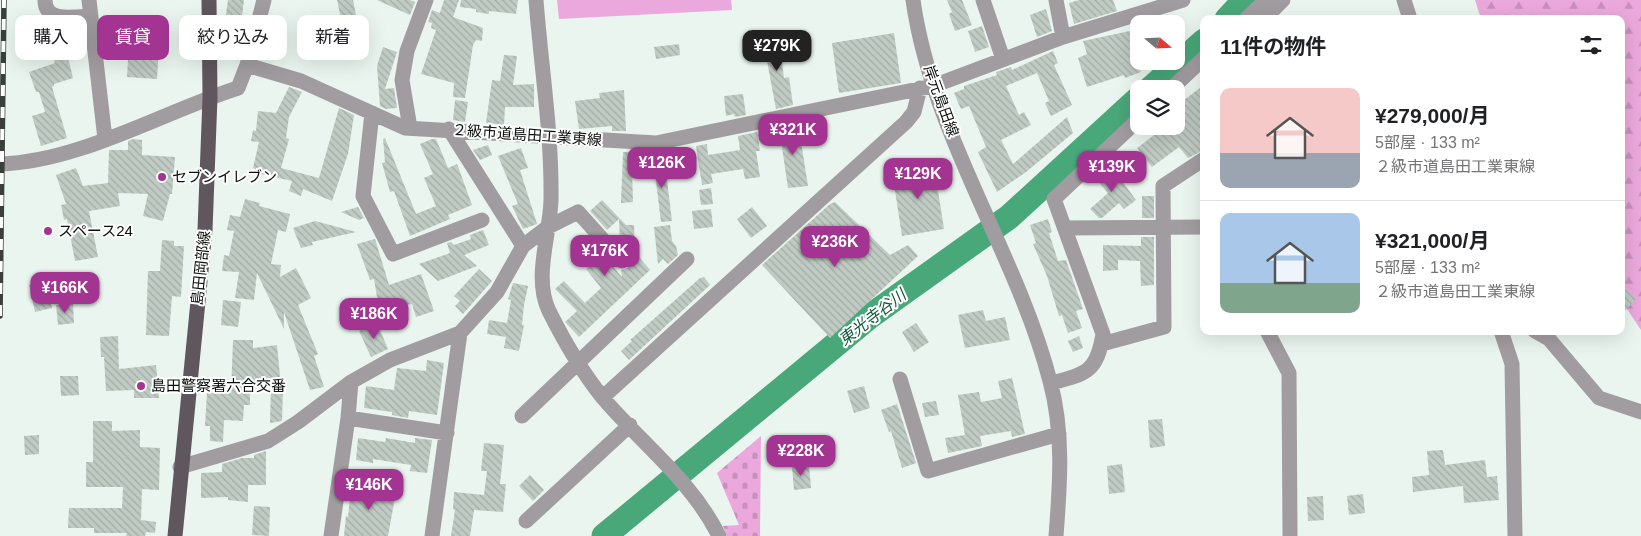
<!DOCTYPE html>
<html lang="ja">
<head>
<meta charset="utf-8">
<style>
  :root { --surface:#fff; --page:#f6f6f6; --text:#202124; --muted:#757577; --line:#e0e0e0; --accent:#a33492 }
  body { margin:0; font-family:Arial,"Noto Sans JP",sans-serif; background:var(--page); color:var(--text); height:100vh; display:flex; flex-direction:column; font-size:19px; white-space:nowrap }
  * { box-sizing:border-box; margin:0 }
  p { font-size:16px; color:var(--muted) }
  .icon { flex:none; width:28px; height:28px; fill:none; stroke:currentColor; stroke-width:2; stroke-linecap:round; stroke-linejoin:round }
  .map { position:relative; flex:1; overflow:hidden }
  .drawer { position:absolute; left:1200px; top:15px; width:425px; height:320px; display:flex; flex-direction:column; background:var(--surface); border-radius:10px; box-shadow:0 5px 20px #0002 }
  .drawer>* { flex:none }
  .banner { position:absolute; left:15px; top:15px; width:475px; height:45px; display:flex; gap:10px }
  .needle { width:32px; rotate:109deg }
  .controls { position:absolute; left:1130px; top:15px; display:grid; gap:10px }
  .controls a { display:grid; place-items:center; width:55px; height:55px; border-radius:10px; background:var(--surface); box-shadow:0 5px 20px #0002; font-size:25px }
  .price { position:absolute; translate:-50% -42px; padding:0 11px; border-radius:10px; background:var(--accent); color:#fff; font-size:16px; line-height:32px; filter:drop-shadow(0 1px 2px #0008) }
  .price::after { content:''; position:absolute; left:50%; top:30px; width:15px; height:11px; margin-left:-8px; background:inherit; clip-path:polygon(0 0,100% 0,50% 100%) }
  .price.current { background:#222; color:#fff }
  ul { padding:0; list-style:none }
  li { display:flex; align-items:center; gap:15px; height:125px; padding:0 20px }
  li+li { border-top:1px solid var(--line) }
  li span { display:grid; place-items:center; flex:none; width:140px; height:100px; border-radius:10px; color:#555 }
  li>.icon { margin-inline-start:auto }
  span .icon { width:60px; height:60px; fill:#fffc; stroke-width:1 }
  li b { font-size:21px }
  h2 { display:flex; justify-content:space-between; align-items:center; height:60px; padding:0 20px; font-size:21px }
  .pill { padding:0 18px; border-radius:10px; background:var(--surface); box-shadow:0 5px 20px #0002; font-size:18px; line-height:45px }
  .pill.current { background:var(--accent); color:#fff }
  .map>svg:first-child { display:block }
  .forest { fill:url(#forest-firs) }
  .cemetery { fill:url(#cemetery-stones) }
  .park { fill:#eba8dc }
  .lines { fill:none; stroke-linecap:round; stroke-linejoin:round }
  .river { stroke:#49a87a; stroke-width:25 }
  .building { fill:url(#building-back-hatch) }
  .minor { stroke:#a19ca0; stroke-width:15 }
  .major { stroke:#5f575d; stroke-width:15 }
  .rail-casing { stroke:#393f3b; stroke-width:5.5 }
  .rail { stroke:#fff; stroke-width:4; stroke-dasharray:11; stroke-linecap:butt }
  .poi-dot { fill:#a33492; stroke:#fff; stroke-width:2 }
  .labels { text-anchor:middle; stroke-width:4; stroke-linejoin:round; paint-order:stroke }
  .street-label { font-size:15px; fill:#0b0f0c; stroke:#fff }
  .poi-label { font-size:15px; fill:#0b0f0c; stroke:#fff; text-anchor:start }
  .water-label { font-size:16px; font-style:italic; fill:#0e5839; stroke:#fff }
</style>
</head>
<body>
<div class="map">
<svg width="1641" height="536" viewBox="0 0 1641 536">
  <defs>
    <pattern id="forest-firs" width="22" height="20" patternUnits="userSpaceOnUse" patternTransform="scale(1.25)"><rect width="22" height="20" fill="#eba8dc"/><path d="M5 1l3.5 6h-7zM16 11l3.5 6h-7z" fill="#c88fbc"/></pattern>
    <pattern id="cemetery-stones" width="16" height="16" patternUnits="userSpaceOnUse" patternTransform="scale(1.25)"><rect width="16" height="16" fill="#eba8dc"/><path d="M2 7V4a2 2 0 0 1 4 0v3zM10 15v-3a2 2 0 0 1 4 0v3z" fill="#c88fbc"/></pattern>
    <pattern id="building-back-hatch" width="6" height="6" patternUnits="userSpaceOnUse" patternTransform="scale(1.25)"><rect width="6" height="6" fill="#c0cbc4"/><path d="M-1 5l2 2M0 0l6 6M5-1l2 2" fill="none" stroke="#a4ada7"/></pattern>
  </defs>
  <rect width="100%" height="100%" fill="#e9f5ee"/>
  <path class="forest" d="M1475,0H1641V330L1621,300V19H1481Z"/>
  <path class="cemetery" d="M761,436L760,536H727L723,526L739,525L717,473Z"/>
  <path class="park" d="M557,0H731L732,10L559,19Z"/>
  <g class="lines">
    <path class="river" d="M1227,19L1245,0
      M1150,89L1204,41
      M604,536L869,317L1009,217L1139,98"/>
  </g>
  <path class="building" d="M228,0H244L242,16L239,15V31H235V40H223V21H225Z
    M337,0H353L358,25L343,28Z
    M377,0H410L415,2L410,15Z
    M444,0H459L453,17L483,28L482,41L476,40L473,45L465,98L453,97L454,83L421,74L436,30L431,28L432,23L428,22L432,10L440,13Z
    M461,0H518L516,14L489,11V14L476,12V9L460,7Z
    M947,0H962L972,25L955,31L949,14L952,12Z
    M1079,0H1113L1117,11L1074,24L1069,3Z
    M1046,9L1052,31L1037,37L1030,15Z
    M130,25L160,27L157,79L127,77Z
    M982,26L989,47L975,52L968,31Z
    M1139,29L1138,64L1141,72L1125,78L1124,75L1087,87L1078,58L1087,54L1083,41Z
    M894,33L901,83L839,93L832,43Z
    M73,36L77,56L68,58L73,78L54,84V86L52,87L67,138L41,146L32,116L45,112L39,92H36L29,72L55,63L48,40Z
    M779,38L784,78L789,77L793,105L776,109L767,61L762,62L759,40Z
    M679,44L680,55L656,59L654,47Z
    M383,47L397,52L385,89L394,88L397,108L386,109L380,106L377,66Z
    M1053,51L1058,63L1054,65L1072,105L1051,116L1045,103L1049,101L1037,73L1006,86L1019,115L1024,112L1031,125L1001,140L1013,164L1067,117L1073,133L1026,172L997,192L978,152L986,147L969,106L961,109L954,93L964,89V86L997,75L996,72L1011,67L1012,70Z
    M504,55L517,56L513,85L534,84V107H505L504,125L486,123L492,80L500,81Z
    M1204,85V150L1188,158L1179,147L1152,167L1137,148L1166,126H1176V118L1182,113L1176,106Z
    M289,87L302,92L289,117L286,138L289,139L281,168L319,178L339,108L354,115L348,154L332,201L303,189L301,196L289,191L292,181L257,173L258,170L253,168L259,142L251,141L253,130L256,131L258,111L276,113Z
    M624,90L626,131H612V126L579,129L575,101L600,98L599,93Z
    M743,94L746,115L735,117L734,114L726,116L724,96Z
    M455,100L468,102L465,122L453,120Z
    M798,123L808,186L788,188L779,127Z
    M757,132L760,151H756L760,177L745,179L743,169L711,174L713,183L702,185L696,146L707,144L708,155L740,150L738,136Z
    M385,138L416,214L436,206L424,178L433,174L420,144L432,139H436L448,168L457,164L472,205L448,215L450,219L410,236L394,191L390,192L382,163L385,162L383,139Z
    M133,139L142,140V155L175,157L172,194H170L163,221L143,216L148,194L118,193L120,206L89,211L98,257L75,261L67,219L64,220L61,205L66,204L56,175L76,168L83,186L108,183L109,150H128V141Z
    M488,145L492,155L480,160L473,150Z
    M521,148L528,168L520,170L537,224L523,229L512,206L518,204L498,156Z
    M623,152H634V169L632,170L633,202L621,203Z
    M664,156L672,221L661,222L653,157Z
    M1111,164L1121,175L1119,177L1136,200L1124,209L1119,203L1102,218H1099L1090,209L1108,193L1095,178Z
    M934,165L944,229L902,236L892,171Z
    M711,188L713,204L701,205L699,190Z
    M1142,196H1154V218H1142Z
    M245,199L260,203L259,206L290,214L286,232L278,230L271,264L281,265L280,277L296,268L311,298L298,305L318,354L314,356L324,387L310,390L284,312V329L257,273L254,300L235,298L239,272L222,271L224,255L229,256L234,231L227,230L230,215L240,217Z
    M602,200L626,225H634L635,252L650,270L579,337L565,322L577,311L555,289L564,281L585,303L601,288L586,269L603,255L622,277L621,270L628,268L631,263L629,255L620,245L619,219L607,230L590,211Z
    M835,202L890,255L908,245L918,256L830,338L762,265L830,204Z
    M358,207L364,218L359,220L341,212Z
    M752,207L767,226L751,238L737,219Z
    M711,209L713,227L694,229L692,211Z
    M1048,219L1052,232L1049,233L1058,261L1066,260L1083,309L1076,311L1082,328L1068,333L1062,315L1059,316L1047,276L1033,244L1036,243L1030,225Z
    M315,221L356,232L312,242L313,245L301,248L293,228Z
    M670,225L672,241L676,246L678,255L668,264L663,259L658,264L654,227Z
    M483,230L489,245L464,255L477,266L438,281L419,264L450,253L447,243L451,242L454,245L471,239L470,235Z
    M1141,237H1154V285L1141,286L1140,261L1118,260V270L1103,271V245L1141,246Z
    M375,239L389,285L421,274L434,311L416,317L412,304L379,309L374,279L370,280L357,244Z
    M162,240L174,241V246H184L181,297L172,296L169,336L146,335L148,271H160Z
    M479,269L492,281L463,314L455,306L460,301L454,296Z
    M704,277L710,285L629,360L621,351L632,341L630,340L700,278Z
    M42,282L43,285L46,284L52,308L35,312L29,285Z
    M513,283L528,286L524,305L522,325H524L519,351L504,348L506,337L487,334L489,320L507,323L511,300L508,299Z
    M1621,285L1636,299L1621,315Z
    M223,300L241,302L238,327L221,325Z
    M73,303L74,323L58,325L56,305Z
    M983,310L986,321L1005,317L1010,340L965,348L958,315Z
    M377,323L388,349L371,357L359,331Z
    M916,323L929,342L914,352L902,332Z
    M118,336L119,369L156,365L159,398H134V390L106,391L104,357H101L100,337Z
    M1079,336L1083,348L1073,352L1068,341Z
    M233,340H253V348L277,345L281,386H283L282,421L270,423L271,383L250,382V405H244L243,421L224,420L223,442L210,441V426H205L207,393H231Z
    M427,360L444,363L437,415L409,411L408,418L392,415V412L364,408L366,386L394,390L397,368L426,371Z
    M60,376H78L79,395L61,396Z
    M1012,378L1025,434L1012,437L1011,431L980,436L982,446L948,453L945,438L965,435L958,395L979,392L981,402L1002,398L998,381Z
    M864,386L870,408L854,413L847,391Z
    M936,401L939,415L925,417L922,403Z
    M897,404L916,463L902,468L891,431L889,432L881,410Z
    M1162,419L1165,446L1150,448L1148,420Z
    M93,421H112V431L140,430V447L160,448L159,490L142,489L141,520L156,522L155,533L146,532L145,536H126L127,533H94V528H68L69,508H122L123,487H86V462H93Z
    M39,435V454L25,455L24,436Z
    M358,438L385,442L386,438L415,443V438L432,440L427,473L410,471L411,465L373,459V463L356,460Z
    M484,443L504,445L500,484H506L503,512L474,510L470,536H451L455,510L453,509L454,492L484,495L487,471H481Z
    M1443,450L1445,465L1485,460L1487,477L1497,476L1499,500L1464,503L1463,486L1413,492L1412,477L1429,475L1427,451Z
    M266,451V485H248V502L228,500V497L201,498V473L222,472V464L242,458H254V455Z
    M1122,464L1125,492L1109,494L1107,466Z
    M809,465L811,488L794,490L792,467Z
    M530,475L544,490L533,501L519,486Z
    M352,480L370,483L369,488L396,492L388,536H344L346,516L348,517Z
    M1363,494L1365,513L1349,515L1347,496Z
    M1323,496L1324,520L1308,521L1307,497Z
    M254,506L270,507L269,536L252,535Z"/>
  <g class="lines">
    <path class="minor" d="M45,0C45,23 74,17 90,16
      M89,0L105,139
      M536,0C541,66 552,133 551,200C550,235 533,278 549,311C564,341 582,372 603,398C642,444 692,481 719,536
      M913,0C932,135 1016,251 1050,381C1064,432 1060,485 1056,536
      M983,0L1003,59
      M1056,0L1063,37
      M1404,0L1410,19
      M1246,19L1266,0
      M1264,19L1283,0
      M247,65L301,81L405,128L656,143L933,86L1063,37L1183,0
      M1171,89L1204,58
      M372,113L363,196L393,254L482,220
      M410,128L402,80L407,51L426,0
      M449,129L523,246
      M0,164C79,162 163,112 238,88L247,65L264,0
      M1065,228L1204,227
      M1267,331L1289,373L1290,536
      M1501,331L1512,364L1515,536
      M1535,331L1549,339L1599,398L1641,412
      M1102,344L1164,327L1163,186L1204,159
      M900,379L928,471L1059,434
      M1051,383C1086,374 1097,372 1103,334L1054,199L1139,119
      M603,397L906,122L914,112L920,88
      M522,416L687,259
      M348,418L447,433
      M180,467L268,441L298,422L351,382L390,360L460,333L497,292L523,246L548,227L578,212L622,261
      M526,521L630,425
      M331,536L348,418L351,382
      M432,536L460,333"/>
    <path class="major" d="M175,536L205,230L210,97L209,0"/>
    <g class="rail-casing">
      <path id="rail" d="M0,316L4,0"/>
    </g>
    <use href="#rail" class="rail"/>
  </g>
  <g class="poi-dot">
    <circle cx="162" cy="177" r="5"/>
    <circle cx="48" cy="231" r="5"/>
    <circle cx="141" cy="386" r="5"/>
  </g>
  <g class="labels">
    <g class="street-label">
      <text transform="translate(941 101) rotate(70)" y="5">岸元島田線</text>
      <text transform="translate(527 135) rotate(4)" y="5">２級市道島田工業東線</text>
      <text transform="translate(201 268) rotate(-84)" y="5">島田岡部線</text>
    </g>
    <g class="poi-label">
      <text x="172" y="182">セブンイレブン</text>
      <text x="58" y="236">スペース24</text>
      <text x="151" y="391">島田警察署六合交番</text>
    </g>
    <g class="water-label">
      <text transform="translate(872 317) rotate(-38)" y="6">東光寺谷川</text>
    </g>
  </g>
</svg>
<div class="controls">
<a><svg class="needle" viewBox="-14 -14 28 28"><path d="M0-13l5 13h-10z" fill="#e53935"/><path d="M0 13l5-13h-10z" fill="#757577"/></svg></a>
<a><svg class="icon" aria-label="layers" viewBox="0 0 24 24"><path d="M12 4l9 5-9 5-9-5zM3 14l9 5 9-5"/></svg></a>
</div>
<b class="price current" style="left:777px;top:72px">¥279K</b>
<b class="price" style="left:793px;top:156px">¥321K</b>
<b class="price" style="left:662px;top:189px">¥126K</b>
<b class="price" style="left:1112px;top:193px">¥139K</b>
<b class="price" style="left:918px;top:200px">¥129K</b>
<b class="price" style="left:835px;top:268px">¥236K</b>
<b class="price" style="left:605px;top:277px">¥176K</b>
<b class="price" style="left:65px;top:314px">¥166K</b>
<b class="price" style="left:374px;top:340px">¥186K</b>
<b class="price" style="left:801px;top:477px">¥228K</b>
<b class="price" style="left:369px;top:511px">¥146K</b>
<div class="banner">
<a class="pill">購入</a>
<a class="pill current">賃貸</a>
<a class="pill">絞り込み</a>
<a class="pill">新着</a>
</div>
<section class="drawer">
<h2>11件の物件<svg class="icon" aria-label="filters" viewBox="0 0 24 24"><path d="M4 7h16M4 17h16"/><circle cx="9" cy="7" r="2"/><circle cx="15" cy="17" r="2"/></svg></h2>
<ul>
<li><span style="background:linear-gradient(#f6c9c9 65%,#9aa5b1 0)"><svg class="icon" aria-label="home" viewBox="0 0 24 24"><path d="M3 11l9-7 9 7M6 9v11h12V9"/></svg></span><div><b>¥279,000/月</b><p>5部屋 · 133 m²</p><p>２級市道島田工業東線</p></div></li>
<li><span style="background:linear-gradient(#a9c7e8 70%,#7fa58c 0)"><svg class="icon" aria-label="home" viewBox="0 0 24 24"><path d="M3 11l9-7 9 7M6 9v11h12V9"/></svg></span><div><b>¥321,000/月</b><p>5部屋 · 133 m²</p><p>２級市道島田工業東線</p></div></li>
</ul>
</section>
</div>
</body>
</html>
